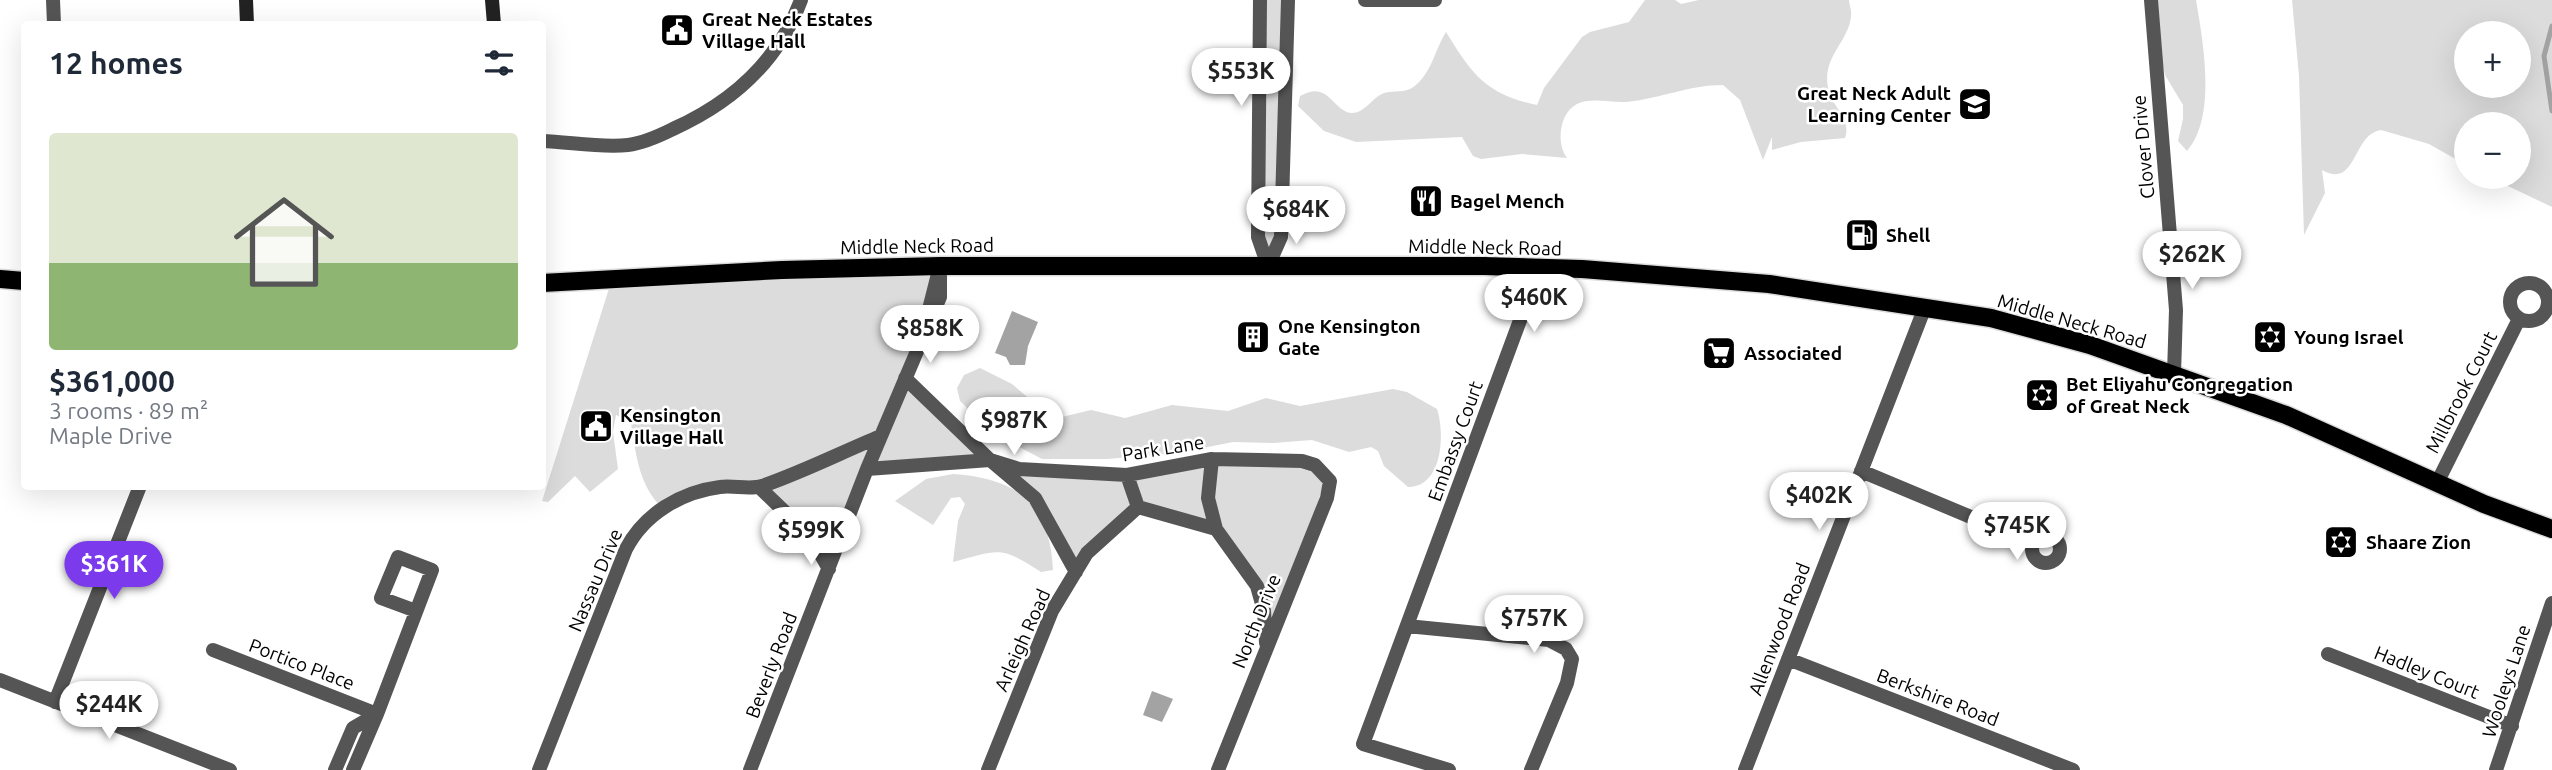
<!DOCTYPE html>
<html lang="en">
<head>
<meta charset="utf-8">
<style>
  :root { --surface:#fff; --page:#f2f2f3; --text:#1f2937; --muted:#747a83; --line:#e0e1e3; --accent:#7c3aed }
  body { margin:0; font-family:Ubuntu,sans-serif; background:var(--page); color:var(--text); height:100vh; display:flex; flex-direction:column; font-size:26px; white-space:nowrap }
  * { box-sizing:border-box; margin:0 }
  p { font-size:23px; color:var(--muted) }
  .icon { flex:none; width:38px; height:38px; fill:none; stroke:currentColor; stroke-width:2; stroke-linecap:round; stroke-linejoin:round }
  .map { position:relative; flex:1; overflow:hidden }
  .panel { position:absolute; left:21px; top:21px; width:525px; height:469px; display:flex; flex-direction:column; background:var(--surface); border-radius:7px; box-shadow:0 7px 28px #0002 }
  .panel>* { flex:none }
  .tools { position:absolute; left:2454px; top:21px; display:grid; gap:14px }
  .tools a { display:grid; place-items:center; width:77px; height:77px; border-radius:50%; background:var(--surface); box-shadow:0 7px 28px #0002; font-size:35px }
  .price { position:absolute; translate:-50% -60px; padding:0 16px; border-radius:24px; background:#fff; color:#222; font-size:23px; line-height:46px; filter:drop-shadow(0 2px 4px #0008) }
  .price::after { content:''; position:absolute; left:50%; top:42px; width:21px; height:16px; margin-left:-10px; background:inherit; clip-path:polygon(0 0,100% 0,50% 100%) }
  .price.current { background:var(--accent); color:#fff }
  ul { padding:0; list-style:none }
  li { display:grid; align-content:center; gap:14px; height:371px; padding:0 28px }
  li+li { border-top:2px solid var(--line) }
  li span { display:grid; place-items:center; height:217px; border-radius:7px; color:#555 }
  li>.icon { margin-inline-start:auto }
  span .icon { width:126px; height:126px; fill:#fffc; stroke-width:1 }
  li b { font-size:30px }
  h2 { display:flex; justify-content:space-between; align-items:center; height:84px; padding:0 28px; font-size:30px }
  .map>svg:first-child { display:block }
  .green { fill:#dcdcdc; fill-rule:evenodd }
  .water { fill:#a3a3a3 }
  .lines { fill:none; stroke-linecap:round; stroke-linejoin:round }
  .stream { stroke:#a3a3a3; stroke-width:5 }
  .primary-casing { stroke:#dbdbdb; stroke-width:21 }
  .street { stroke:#555; stroke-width:14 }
  .secondary { stroke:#222; stroke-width:14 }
  .primary { stroke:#000; stroke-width:18 }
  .labels { text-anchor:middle; stroke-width:5; stroke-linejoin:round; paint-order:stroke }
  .poi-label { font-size:19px; font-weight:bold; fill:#000; stroke:#fff; text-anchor:start }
  .street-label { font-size:19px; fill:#000; stroke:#fff }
</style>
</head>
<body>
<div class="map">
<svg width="2552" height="770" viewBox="0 0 2552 770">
  <rect width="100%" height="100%" fill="#fff"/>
  <path class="green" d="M1261,0H1288L1281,237L1268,266L1258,236Z
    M1645,0H1675L1681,4L1699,0H1849C1849,5 1852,11 1851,16C1849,42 1822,56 1828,88C1831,106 1852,119 1845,138L1801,142L1772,150V137L1763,160L1740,100L1723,85C1689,85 1659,99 1626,102C1611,103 1591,97 1577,104C1559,113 1556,144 1567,158L1522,154L1481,159L1473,156L1462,137L1356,142L1324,131L1298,106L1300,96C1329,79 1333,112 1352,113C1364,113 1371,100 1380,95C1389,89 1402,94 1412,88C1431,76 1435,49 1446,32C1472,74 1485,94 1537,105L1544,88L1582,37L1590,32L1629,22Z
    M2155,0H2196C2203,41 2217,117 2187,151L2178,141L2183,119V105L2165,75L2157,39Z
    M2292,0H2552V207L2489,177H2518V124H2466V165L2429,144L2381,130C2352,134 2357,190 2322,170L2325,193L2304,235L2299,76ZM2466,33H2518V86H2466Z
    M940,266L905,378L991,460L1127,475L1212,459L1302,461L1327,476L1266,648L1264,611L1216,529L1138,508L1076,572L1035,498L990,460L867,469L829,569L811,537L759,487L744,485L662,508C639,485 636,455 631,423L616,415L613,432L618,469L590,492L575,476L548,502L542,501L612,279Z
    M980,368L1012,384L1045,412L1062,417L1091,410L1125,418L1172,405L1228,411L1266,398L1300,406L1393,389L1407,392L1437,409C1445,433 1443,487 1408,487L1384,466L1378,451L1371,447L1349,452L1312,440L1273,443L1233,442L1178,453L1107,459H1042L1012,443L981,421L960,401L957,388L964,375Z
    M953,474C1016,478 1050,503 1053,570L1041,572C1000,545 999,550 953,562L958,521L965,504L960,497L951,498L933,525L895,501L926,479Z"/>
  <path class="water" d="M1012,311L1038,322L1028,346L1025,365H1010L1006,357L995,353Z
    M1152,691L1173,699L1162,722L1143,715Z"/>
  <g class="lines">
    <path class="stream" d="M2552,26L2544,56L2552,111"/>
    <g class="primary-casing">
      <path id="primary" d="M0,279L24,281
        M542,283L782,270L940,266H1484L1582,269L1769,284L1991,318L2090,345L2286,415L2484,504L2552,529"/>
    </g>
    <path class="street" d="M53,0L54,24
      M1260,0L1258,237L1268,266
      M1365,0H1435
      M2151,0L2176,310L2174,374
      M542,141C570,142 601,148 628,145C644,143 659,136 673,129C733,102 778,62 801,0
      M1268,266L1281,237L1288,0
      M2510 302a19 19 0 1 1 38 0a19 19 0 1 1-38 0Z
      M905,378L990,460L1035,498L1076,572
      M1212,459L1208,498L1216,529L1257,586L1264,611L1266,643
      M867,469L990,460L1019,469L1127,475L1212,459L1302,461L1315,465L1330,481L1327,498L1218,770
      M1861,471L2033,543
      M1127,475L1138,507
      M2437,483L2519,319
      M759,487L811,537L829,569
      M2032 549a14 14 0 1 1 28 0a14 14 0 1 1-28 0Z
      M1407,626L1549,640L1566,649L1572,659L1567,683L1531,770
      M213,650L377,714L432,570L398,557L381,598L416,611
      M2328,654L2512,726
      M1788,659L2073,770
      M0,680L230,770
      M55,702L140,486
      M335,770L353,728L377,714L353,770
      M539,770L626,549C644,514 681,492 720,487C733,485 750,490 762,486C803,472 842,452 881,436
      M750,770L867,469L940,297V266L922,337
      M988,770L1052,611L1087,553L1138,507L1216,529
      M1449,770L1363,744L1539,269
      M1745,770L1925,307
      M2496,770L2552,603"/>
    <path class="secondary" d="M246,0L247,24
      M492,0L494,24"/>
    <use href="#primary" class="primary"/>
  </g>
  <defs>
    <g id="civic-square" transform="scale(1.75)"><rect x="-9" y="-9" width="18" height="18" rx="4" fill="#000" stroke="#fff"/><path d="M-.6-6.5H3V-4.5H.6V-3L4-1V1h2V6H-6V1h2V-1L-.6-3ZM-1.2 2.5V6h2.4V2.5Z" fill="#fff"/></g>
    <g id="school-square" transform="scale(1.75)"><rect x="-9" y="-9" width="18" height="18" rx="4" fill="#000" stroke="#fff"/><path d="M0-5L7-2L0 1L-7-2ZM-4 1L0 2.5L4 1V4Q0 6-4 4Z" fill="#fff"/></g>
    <g id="restaurant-square" transform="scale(1.75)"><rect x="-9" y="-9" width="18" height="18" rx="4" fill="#000" stroke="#fff"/><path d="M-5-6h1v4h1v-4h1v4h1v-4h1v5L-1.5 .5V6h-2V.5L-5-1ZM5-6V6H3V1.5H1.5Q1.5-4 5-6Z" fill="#fff"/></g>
    <g id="fuel-square" transform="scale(1.75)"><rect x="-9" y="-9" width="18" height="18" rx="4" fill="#000" stroke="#fff"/><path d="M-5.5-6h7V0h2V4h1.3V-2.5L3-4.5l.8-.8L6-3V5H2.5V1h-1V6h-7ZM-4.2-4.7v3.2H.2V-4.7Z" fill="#fff"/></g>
    <g id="building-square" transform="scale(1.75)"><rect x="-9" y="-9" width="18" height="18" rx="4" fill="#000" stroke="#fff"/><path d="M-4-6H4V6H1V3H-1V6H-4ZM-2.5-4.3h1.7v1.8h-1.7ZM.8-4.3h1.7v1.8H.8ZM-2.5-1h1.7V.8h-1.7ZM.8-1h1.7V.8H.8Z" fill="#fff"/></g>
    <g id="synagogue-square" transform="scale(1.75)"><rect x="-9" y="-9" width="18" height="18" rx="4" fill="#000" stroke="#fff"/><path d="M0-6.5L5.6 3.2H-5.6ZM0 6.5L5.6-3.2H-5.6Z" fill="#fff"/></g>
    <g id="supermarket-square" transform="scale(1.75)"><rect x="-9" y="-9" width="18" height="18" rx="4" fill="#000" stroke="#fff"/><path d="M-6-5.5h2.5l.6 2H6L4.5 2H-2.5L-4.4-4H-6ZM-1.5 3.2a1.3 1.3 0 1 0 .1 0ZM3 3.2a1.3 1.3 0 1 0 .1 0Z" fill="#fff"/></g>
  </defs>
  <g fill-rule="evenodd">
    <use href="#civic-square" x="677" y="30"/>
    <use href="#school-square" x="1975" y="104"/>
    <use href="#restaurant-square" x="1426" y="201"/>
    <use href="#fuel-square" x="1862" y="235"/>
    <use href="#building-square" x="1253" y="337"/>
    <use href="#synagogue-square" x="2270" y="337"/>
    <use href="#supermarket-square" x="1719" y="353"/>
    <use href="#synagogue-square" x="2042" y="395"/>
    <use href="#civic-square" x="596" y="426"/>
    <use href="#synagogue-square" x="2341" y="542"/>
  </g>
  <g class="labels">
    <g class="poi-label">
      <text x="702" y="26">Great Neck Estates<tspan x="702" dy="22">Village Hall</tspan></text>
      <text x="1951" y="100" text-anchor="end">Great Neck Adult<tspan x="1951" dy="22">Learning Center</tspan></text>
      <text x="1450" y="208">Bagel Mench</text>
      <text x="1886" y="242">Shell</text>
      <text x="1278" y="333">One Kensington<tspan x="1278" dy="22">Gate</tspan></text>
      <text x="2294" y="344">Young Israel</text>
      <text x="1744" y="360">Associated</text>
      <text x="2066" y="391">Bet Eliyahu Congregation<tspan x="2066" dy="22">of Great Neck</tspan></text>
      <text x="620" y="422">Kensington<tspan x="620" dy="22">Village Hall</tspan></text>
      <text x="2366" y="549">Shaare Zion</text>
    </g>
    <g class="street-label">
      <text transform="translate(2143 147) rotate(-95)" y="7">Clover Drive</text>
      <text transform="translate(917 246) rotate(-1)" y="7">Middle Neck Road</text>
      <text transform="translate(1485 247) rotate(1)" y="7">Middle Neck Road</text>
      <text transform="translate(2072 321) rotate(16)" y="7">Middle Neck Road</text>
      <text transform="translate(2461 392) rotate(-63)" y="7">Millbrook Court</text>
      <text transform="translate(1455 441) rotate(-70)" y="7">Embassy Court</text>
      <text transform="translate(1163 448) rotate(-9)" y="7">Park Lane</text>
      <text transform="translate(595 580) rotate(-67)" y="7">Nassau Drive</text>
      <text transform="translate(1256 621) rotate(-68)" y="7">North Drive</text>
      <text transform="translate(1779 629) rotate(-69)" y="7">Allenwood Road</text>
      <text transform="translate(1022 640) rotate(-66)" y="7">Arleigh Road</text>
      <text transform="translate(302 664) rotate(21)" y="7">Portico Place</text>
      <text transform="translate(771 665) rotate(-69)" y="7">Beverly Road</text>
      <text transform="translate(2427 672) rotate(22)" y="7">Hadley Court</text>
      <text transform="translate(2506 681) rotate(-72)" y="7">Wooleys Lane</text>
      <text transform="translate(1938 697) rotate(21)" y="7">Berkshire Road</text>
    </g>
  </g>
</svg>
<div class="tools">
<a>+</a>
<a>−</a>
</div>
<b class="price" style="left:1241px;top:108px">$553K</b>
<b class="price" style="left:1296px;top:246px">$684K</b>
<b class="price" style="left:2192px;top:291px">$262K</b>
<b class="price" style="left:1534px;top:334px">$460K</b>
<b class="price" style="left:930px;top:365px">$858K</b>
<b class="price" style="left:1014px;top:457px">$987K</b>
<b class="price" style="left:1819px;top:532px">$402K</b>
<b class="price" style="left:2017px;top:562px">$745K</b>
<b class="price" style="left:811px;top:567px">$599K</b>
<b class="price current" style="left:114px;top:601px">$361K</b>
<b class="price" style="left:1534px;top:655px">$757K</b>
<b class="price" style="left:109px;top:741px">$244K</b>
<section class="panel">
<h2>12 homes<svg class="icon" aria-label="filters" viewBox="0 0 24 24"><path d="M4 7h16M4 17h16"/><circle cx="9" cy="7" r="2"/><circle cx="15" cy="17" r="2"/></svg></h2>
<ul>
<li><span style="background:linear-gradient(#dfe7d0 60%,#8fb573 0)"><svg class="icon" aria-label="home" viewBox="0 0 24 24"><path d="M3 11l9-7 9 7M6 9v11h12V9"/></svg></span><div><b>$361,000</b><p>3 rooms · 89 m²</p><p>Maple Drive</p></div></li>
</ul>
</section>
</div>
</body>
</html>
